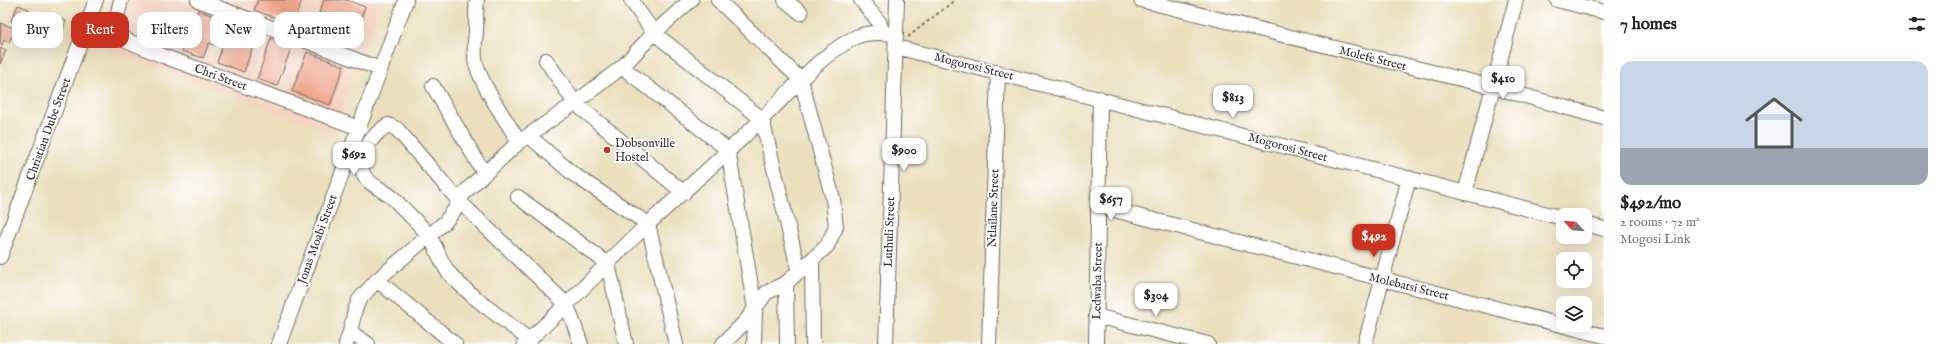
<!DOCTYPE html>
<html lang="en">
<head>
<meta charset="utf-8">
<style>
  :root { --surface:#fff; --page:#f6f6f6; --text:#202124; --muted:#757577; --line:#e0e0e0; --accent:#c8321e }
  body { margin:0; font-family:"IM FELL English",serif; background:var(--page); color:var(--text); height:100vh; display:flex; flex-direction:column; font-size:15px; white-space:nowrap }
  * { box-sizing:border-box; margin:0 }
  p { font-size:13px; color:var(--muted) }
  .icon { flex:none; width:22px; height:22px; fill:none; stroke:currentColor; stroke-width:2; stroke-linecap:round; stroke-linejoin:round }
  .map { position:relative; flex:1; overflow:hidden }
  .sheet { display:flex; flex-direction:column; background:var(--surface); width:340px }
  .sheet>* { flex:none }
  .top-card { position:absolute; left:12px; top:12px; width:380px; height:36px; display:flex; gap:8px }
  .needle { width:26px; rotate:296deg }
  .controls { position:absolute; left:1556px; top:208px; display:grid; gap:8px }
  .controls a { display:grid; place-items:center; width:36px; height:36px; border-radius:8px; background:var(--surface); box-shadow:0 4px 16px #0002; font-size:20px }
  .price { position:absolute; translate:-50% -34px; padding:0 9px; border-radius:8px; background:#fff; color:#222; font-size:13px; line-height:26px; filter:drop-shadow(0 1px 2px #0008) }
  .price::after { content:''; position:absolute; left:50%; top:24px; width:12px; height:9px; margin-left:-6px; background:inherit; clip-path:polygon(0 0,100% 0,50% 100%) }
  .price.selected { background:var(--accent); color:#fff }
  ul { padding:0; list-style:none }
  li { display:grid; align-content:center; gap:8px; height:212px; padding:0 16px }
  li+li { border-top:1px solid var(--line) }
  li span { display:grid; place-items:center; height:124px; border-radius:12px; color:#555 }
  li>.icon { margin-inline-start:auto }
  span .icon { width:72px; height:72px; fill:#fffc; stroke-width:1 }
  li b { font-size:17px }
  h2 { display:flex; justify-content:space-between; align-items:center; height:48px; padding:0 16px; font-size:17px }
  .pill { padding:0 14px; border-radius:12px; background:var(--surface); box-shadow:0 4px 16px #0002; font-size:14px; line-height:36px }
  .pill.selected { background:var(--accent); color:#fff }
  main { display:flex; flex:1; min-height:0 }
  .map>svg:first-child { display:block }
  .built { fill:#f4d3c0 }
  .building { fill:#efa48a }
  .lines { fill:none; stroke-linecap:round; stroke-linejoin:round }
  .minor-casing { stroke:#6e6a5e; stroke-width:16 }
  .path { stroke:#6e6a5e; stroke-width:2; stroke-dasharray:3 3; stroke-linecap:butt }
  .minor { stroke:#fff; stroke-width:14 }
  .poi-dot { fill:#c8321e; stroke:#fff; stroke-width:1.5 }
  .labels { text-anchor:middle; stroke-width:3.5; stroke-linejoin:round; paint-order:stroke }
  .street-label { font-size:12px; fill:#2b2b2b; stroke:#fff }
  .poi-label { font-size:12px; fill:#2b2b2b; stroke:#fff; text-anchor:start }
</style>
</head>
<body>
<main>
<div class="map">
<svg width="1604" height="344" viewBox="0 0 1604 344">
  <rect width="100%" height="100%" fill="#fff"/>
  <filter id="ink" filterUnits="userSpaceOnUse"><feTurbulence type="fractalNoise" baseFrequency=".025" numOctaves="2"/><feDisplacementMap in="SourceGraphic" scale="8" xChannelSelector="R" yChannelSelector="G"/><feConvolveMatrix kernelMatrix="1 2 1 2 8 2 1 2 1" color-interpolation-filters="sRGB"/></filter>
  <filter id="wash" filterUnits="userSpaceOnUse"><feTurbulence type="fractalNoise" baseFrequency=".012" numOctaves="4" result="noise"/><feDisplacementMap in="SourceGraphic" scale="16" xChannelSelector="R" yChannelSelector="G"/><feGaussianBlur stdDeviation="0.9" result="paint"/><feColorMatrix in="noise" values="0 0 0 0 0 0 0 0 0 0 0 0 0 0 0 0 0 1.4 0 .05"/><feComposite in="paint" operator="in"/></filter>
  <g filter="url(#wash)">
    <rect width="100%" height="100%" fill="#ebdfbd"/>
    <path class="built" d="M110,0H382L334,133L94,44Z"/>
    <g id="blocks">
      <path class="building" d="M258,0H302L293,24L254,10Z
        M324,0H347L365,7L351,45L312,31Z
        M18,5L29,9L23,26L11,21Z
        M198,10L218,18L217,22L230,27V25L257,34L244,72L217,62L222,48L209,43L203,58L182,51Z
        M45,13L66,21L61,33L59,32L57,36L54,35L53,39L30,29L32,23L40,26Z
        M1,23L21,31L17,40L11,37L9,42L4,40L2,45L0,44Z
        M271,38L292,46L277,86L257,79Z
        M0,48L6,51L0,64Z
        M307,52L344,66L330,105L292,91Z"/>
    </g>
  </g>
  <g filter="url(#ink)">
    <use href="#blocks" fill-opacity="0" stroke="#6e6a5e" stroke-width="1"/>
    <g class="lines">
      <g class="minor-casing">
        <path id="minor" d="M121,0L116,20L120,34L126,40L163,56L359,128
          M198,0L380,69
          M477,0C475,10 477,20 476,31C475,42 473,52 476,64C484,90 505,118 519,142
          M631,0L654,33L762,119L799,272
          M718,0L801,80L833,199L836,227L827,246L786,283L766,293L746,321L723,344
          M785,0L801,13
          M861,0L879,22L883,33
          M1141,0L1493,87L1604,118
          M1557,0L1604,12
          M896,47L1563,218
          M546,60L575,103L684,193
          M622,67L728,150L755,309L754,344
          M433,86L484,173
          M529,136L573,174L648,224L676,344
          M1465,193L1516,0
          M518,197L608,264L626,344
          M1099,206L1604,336
          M1585,224L1604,229
          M0,257L96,0
          M812,261L813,344
          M377,280L455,344
          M786,283L787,344
          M1096,316L1208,344
          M350,332L368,344
          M279,344L406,0
          M346,344L350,332L355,310L359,300L377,280L445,222L456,208L458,200L467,190L519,142L575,103L622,67L654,33L691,0
          M524,344C568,306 606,263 648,224C686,189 725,155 762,119C790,92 817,58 852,39C866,31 881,33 896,34
          M530,344L529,340C503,318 471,298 449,273C440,262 437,247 429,236C419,223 406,212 395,200C387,191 367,185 363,173C356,156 374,133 388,125L397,129L458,200L567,305L581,344
          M886,344L897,0
          M989,344L998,72
          M1096,344L1100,98
          M1365,344L1409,178"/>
      </g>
      <path class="path" d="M908,37L955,0"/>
      <use href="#minor" class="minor"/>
    </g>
  </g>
  <circle class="poi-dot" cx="607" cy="150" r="4"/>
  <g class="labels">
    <g class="street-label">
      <text transform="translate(1373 58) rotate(14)" y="4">Molefe Street</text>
      <text transform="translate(974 66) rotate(14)" y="4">Mogorosi Street</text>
      <text transform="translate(221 77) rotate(20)" y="4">Chri Street</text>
      <text transform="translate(48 129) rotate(-70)" y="4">Christian Dube Street</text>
      <text transform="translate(1288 147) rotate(15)" y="4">Mogorosi Street</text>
      <text transform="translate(993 208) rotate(-88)" y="4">Ntlailane Street</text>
      <text transform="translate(889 232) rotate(-88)" y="4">Luthuli Street</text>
      <text transform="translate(317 239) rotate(-70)" y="4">Jonas Moabi Street</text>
      <text transform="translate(1097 281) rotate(-89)" y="4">Ledwaba Street</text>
      <text transform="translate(1409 286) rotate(14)" y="4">Molebatsi Street</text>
    </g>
    <g class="poi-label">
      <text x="615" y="147">Dobsonville<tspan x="615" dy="14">Hostel</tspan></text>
    </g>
  </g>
</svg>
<div class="controls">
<a><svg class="needle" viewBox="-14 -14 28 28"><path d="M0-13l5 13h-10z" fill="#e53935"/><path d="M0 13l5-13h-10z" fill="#757577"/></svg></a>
<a><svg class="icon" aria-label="locate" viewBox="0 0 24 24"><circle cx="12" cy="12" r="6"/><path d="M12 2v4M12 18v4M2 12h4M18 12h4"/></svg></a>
<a><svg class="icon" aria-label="layers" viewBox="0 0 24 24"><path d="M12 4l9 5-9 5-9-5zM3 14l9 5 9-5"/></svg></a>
</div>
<b class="price" style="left:1503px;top:100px">$410</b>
<b class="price" style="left:1233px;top:119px">$813</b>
<b class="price" style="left:904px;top:172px">$900</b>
<b class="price" style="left:354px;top:176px">$692</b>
<b class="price" style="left:1111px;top:221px">$657</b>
<b class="price selected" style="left:1374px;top:258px">$492</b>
<b class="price" style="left:1156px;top:317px">$304</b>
<div class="top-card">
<a class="pill">Buy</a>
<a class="pill selected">Rent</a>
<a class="pill">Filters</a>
<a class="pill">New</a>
<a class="pill">Apartment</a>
</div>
</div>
<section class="sheet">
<h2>7 homes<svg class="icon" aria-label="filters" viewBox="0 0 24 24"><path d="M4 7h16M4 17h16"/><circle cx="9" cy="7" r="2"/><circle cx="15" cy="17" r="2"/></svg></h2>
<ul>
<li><span style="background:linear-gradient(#c9d6e8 70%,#9aa5b1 0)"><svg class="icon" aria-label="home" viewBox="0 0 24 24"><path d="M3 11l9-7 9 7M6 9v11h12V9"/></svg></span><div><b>$492/mo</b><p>2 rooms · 72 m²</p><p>Mogosi Link</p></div></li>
</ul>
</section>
</main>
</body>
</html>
